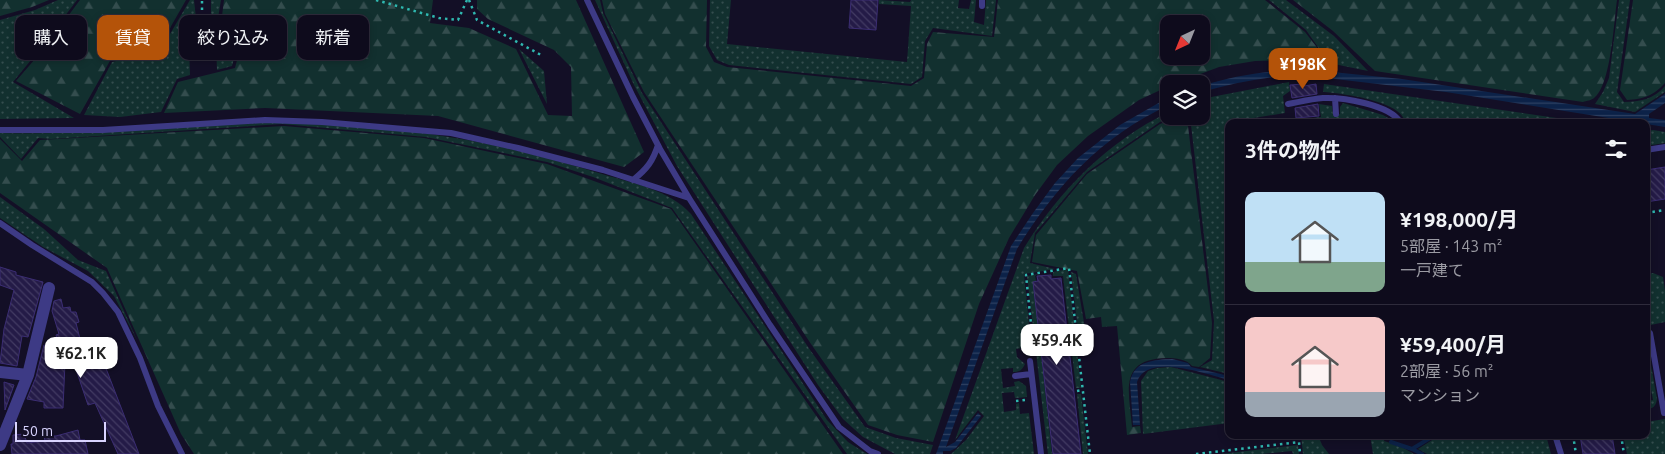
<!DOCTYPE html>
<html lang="ja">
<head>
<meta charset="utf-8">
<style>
  :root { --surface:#0e0b1c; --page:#1c1929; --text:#f1f3f6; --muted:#9b9ba3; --line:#2e2b3b; --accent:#b45309 }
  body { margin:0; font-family:Ubuntu,"Noto Sans JP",sans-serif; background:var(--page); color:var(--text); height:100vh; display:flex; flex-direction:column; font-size:19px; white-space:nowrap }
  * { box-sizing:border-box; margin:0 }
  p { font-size:16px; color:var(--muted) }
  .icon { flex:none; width:28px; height:28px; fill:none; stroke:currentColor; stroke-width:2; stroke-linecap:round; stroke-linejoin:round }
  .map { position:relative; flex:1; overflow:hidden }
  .panel { position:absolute; left:1225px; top:119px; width:425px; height:320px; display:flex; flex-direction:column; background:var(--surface); border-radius:10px; box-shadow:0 2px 8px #0003,0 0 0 1px var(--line) }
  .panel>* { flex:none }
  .top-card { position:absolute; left:15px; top:15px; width:475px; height:45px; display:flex; gap:10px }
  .needle { width:32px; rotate:223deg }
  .fabs { position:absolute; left:1160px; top:15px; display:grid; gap:10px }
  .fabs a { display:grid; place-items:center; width:50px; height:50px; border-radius:10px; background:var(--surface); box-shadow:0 2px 8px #0003,0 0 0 1px var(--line); font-size:25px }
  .scale { position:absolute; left:15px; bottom:12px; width:91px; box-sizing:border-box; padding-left:5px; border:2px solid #d9d4ff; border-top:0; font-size:14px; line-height:18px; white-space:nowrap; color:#d9d4ff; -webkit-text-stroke:4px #130f26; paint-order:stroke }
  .price { position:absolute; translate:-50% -42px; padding:0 11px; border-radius:10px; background:#fff; color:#222; font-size:16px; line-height:32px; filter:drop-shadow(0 1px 2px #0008) }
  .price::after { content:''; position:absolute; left:50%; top:30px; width:15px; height:11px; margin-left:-8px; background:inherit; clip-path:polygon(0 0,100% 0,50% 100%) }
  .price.on { background:var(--accent); color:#fff }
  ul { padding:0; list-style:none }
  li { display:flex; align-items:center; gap:15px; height:125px; padding:0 20px }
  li+li { border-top:1px solid var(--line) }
  li span { display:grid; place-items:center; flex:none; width:140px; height:100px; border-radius:10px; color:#555 }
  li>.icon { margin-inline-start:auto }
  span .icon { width:60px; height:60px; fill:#fffc; stroke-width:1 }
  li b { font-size:21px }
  h2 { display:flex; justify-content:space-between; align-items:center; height:60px; padding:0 20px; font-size:21px }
  .pill { padding:0 18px; border-radius:10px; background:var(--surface); box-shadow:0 2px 8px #0003,0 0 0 1px var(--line); font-size:18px; line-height:45px }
  .pill.on { background:var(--accent); color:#fff }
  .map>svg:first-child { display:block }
  .grass { fill:url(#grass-dots) }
  .forest { fill:url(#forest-firs); fill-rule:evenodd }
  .water { fill:url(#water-rules) }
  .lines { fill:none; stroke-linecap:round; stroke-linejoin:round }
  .stream { stroke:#0c2248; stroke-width:4 }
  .building { fill:url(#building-back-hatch); stroke:#3b2d73 }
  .path { stroke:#2fb8b0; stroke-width:2.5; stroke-dasharray:2.5 4; stroke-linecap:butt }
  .lane { stroke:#3d3a85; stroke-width:6 }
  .street { stroke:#3d3a85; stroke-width:12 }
</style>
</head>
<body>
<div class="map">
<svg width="1665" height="454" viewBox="0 0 1665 454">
  <defs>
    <pattern id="grass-dots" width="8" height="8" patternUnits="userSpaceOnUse" patternTransform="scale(1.25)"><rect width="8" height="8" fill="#12302f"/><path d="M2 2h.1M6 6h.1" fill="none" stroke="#344d4e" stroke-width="1.8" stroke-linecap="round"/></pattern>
    <pattern id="forest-firs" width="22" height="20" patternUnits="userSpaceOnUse" patternTransform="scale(1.25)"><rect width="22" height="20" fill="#12302f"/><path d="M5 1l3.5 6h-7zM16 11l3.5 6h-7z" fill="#344d4e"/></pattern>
    <pattern id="water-rules" width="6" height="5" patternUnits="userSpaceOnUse" patternTransform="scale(1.25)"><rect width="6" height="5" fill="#0c2248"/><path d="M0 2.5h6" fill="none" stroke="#2f4163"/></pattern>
    <pattern id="building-back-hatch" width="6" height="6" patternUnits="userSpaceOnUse" patternTransform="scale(1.25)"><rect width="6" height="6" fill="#241b47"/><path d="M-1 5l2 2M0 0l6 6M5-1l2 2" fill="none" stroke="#433b63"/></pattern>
  </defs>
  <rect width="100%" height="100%" fill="#130f26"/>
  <path class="grass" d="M58,0H77L40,49L13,82L74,118L0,119V20L35,10Z
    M190,0H194L196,18H188L190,75L177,79L161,112L120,117L84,115L112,62L160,51Z
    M211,0H221L218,18L245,17L232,66L217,70L215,18L211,17Z
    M595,0H600L603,13L642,93L808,347L865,427L896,438L933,445L930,454H895L863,437L843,419L818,385L677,166L634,85Z
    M710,0H731L727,44L907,62L911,6L879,4V0L910,2L911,0H959L958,8L969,9L971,0H976L974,22L984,25L986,0H996L992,36L933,28L925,41L922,77L911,84L729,65L717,60L709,46Z
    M1269,0H1286L1334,36L1368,71L1329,63L1306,30Z
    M1619,0H1630L1617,92L1624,102C1640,102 1654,99 1665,86V92L1635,112L1595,104L1603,92L1609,78Z
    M519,49L544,71L547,104Z
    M1289,82L1290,91L1283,96L1285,113L1229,122V374L1200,367L1212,360L1214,321L1191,125L1181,116H1201V99Z
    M1324,84L1584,122H1405C1402,101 1341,93 1323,92Z
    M1343,103L1383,115L1395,122H1289V121L1321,117L1319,104L1332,106L1333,115L1340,114V107Z
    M1169,112V116H1174L1160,122L1087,172L1035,233L1030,263L1055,269L1024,274L1032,355L1028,356L1027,347L1016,349L1017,357L1025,364C1022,370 1020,372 1013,372V368L1001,369L1003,388L1015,386L1014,382L1019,381L1026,386L1027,397L1015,398L1014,392L1002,393L1004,412L1016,410V404L1019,403L1020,414L1029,413L1034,454H951L966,440L984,416L978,410L955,440L1024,248C1059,191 1108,141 1169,112Z
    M254,122C321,124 389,126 455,138C504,146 554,159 602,174C632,183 670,190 691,214L827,420L848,442L867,454H847L672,208L593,177L547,162L426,137L282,124L51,139L38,138L21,159L0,137V133C85,135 169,128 254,122Z
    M1653,130L1665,132V143L1646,146V131Z
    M0,197L44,229L78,260L106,271L137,340L114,296L88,271L43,247L0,218Z
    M1068,269L1081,388H1076L1063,276H1053V272Z
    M1071,272L1076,274L1085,329L1078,330Z
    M1653,273L1663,277L1665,291V322L1646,326V274Z
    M1038,274L1035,276L1036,281L1033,282L1052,454H1048L1027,276Z
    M1646,337L1657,399C1656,406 1653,409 1646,409V401L1653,400L1646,364Z
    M1171,367L1229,382V423L1143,434L1141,381L1148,371L1157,368Z
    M1077,394H1081L1088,454H1083Z
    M1665,419V454H1627L1623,435H1646V422Z
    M1301,435H1318L1322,445L1329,454H1303Z
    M1370,435H1386L1384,441L1400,446L1414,454H1373Z
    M1440,435H1546L1551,454H1427L1418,449Z
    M1298,445L1299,454H1293L1292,451L1262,454H1221Z"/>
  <path class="forest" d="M0,0H49L32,7L0,16Z
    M80,0H186L158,49L111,59L80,114L16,81L42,51Z
    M224,0H433L430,23L469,28L516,49L548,115L572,116L571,67L554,50L488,19L477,9V0H576L644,152L624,167L438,116L265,108L164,113L178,82L235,68L249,14L222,16Z
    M602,0H707L706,47L714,62L727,67L911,86L924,78L927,44L933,32L994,37L998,0H1265L1305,32L1326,59L1255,61L1219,67L1174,84H1169V86L1139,100L1088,136L1057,165L1035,195L1009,238L979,304L933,442L897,435L868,425L811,344L644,92L605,14ZM1169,24H1201V56H1169Z
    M1293,0H1617C1614,21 1611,86 1594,98C1592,100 1586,101 1583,102L1375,71L1333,31Z
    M1633,0H1665V83C1653,96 1644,99 1627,100L1620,90Z
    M1177,117L1188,126L1212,323L1210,358L1199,367L1192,366C1187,359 1175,358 1167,358C1118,359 1129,391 1132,427L1140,426L1141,433L1127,435L1117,326L1102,327L1101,317L1086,319L1077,271L1032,262L1036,235L1087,174L1160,124Z
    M284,126L424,138L547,164L671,209L843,454H194L181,434L107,268L0,193V139L22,161L40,140Z"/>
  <path class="water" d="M1302,69L1402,79L1635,114L1665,94V103L1649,114V118L1665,120V127L1446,92L1301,75C1267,76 1234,83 1201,92V86C1235,75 1267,71 1302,69Z
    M1169,97V105C1100,137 1056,186 1017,249L946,447L955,442L978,413L981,416L956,448L950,451H943V454H936L1011,246L1033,213L1055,183L1078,158L1120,125Z
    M1172,359L1188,363L1191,367L1229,376V380C1208,375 1147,352 1137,382L1140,425H1133L1130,382C1134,360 1155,360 1172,359Z"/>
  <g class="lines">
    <path class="stream" d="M1391,442L1412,449L1422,454
      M1412,449L1435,435"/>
  </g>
  <path class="building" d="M851,0H878L876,30L849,28Z
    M1304,84V86L1316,84L1317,94L1292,98L1290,85Z
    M1318,104L1319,116L1296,118L1295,108Z
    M1665,167V199L1646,202V170Z
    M0,267L16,272V275L43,282L28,337L22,336L17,366L0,363L4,329L14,290L0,285Z
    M1051,275V279L1061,278L1081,454H1053L1033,282L1038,281L1037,276Z
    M61,299L63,308L70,307L71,312H76L79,322L76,323L81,343L92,340L98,360L102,358L139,454H118L95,403L88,405L66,340L63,408H44V402L27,399L36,377L44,345L60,350L56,335L59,334L52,311L54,301Z
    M4,382L14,385L5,410Z
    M78,430L80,440H85L88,454H12L11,444H13V435L24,434L27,443L45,441L44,436H56Z
    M1580,435H1612L1615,454H1583Z"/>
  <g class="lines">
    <path class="path" d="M376,0L439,18L458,20L467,0
      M469,0L477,20L541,55
      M202,10V0
      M1646,213L1665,210
      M1034,354L1026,275L1069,268L1090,454
      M1077,391L1083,390
      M1016,401L1025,400
      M1573,435L1576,454
      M1621,435L1624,454
      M1196,454L1299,442L1300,454"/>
    <path class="lane" d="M587,0L633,97L660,149L689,198L770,325L839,427L870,451L878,454
      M982,6V0
      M1335,98L1336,114
      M1288,104C1299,102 1311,99 1323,98C1343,97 1390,105 1400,122
      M0,130H103L265,120L322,122L451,133L518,148L603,170L689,198
      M1646,150L1665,147
      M633,180C647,169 653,161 658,145
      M0,223L32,245L92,282L103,293L118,312L140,358L158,406L182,454
      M1650,333L1664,413
      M1030,361L1041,454
      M1015,376L1031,374
      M1555,435L1561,454"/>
    <path class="street" d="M0,372L28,375L49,288
      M0,445L28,375"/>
  </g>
</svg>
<div class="fabs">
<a><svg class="needle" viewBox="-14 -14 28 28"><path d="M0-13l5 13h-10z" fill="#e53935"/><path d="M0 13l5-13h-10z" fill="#9b9ba3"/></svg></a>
<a><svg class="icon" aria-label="layers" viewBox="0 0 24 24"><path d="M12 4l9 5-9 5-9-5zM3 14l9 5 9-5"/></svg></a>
</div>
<div class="scale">50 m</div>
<b class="price on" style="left:1303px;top:90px">¥198K</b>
<b class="price" style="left:1057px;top:366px">¥59.4K</b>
<b class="price" style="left:81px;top:379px">¥62.1K</b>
<div class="top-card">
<a class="pill">購入</a>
<a class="pill on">賃貸</a>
<a class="pill">絞り込み</a>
<a class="pill">新着</a>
</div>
<section class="panel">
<h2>3件の物件<svg class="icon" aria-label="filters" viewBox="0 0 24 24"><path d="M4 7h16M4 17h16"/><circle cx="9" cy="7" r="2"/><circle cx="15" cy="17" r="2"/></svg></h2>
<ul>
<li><span style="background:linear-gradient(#bfe0f5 70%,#7fa58c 0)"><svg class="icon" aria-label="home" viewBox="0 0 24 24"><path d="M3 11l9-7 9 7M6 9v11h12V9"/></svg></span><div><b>¥198,000/月</b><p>5部屋 · 143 m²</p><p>一戸建て</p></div></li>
<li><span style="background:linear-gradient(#f6c9c9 75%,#9aa5b1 0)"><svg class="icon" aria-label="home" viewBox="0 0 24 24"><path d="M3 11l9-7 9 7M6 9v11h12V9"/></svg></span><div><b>¥59,400/月</b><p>2部屋 · 56 m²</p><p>マンション</p></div></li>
</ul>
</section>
</div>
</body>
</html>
